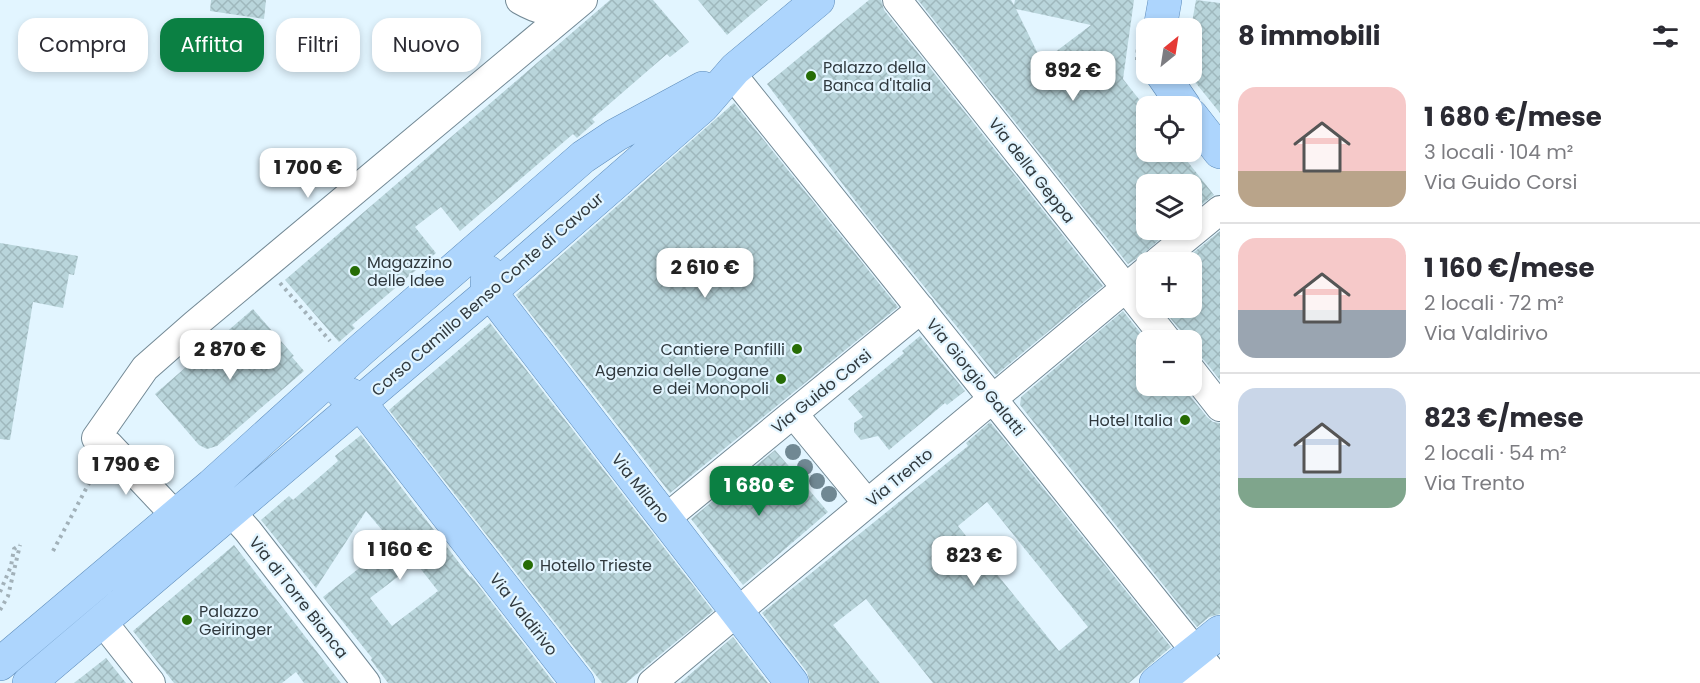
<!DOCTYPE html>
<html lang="it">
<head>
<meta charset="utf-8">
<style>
  :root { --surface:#fff; --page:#f7f7f7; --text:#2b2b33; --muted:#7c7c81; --line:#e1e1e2; --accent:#0b8043 }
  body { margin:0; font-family:Poppins,sans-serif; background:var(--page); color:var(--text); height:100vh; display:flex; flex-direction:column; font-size:22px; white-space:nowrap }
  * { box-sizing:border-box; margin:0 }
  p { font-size:20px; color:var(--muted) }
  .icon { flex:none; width:33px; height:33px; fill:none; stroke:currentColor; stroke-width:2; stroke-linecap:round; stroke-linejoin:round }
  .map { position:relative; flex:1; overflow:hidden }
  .side { display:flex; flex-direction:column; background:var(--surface); width:480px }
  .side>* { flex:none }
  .top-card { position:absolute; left:18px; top:18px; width:570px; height:54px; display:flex; gap:12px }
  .needle { width:39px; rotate:30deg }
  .controls { position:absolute; left:1136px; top:18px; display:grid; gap:12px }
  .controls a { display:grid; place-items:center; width:66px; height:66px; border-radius:12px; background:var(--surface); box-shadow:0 3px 9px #0003; font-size:30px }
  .price { position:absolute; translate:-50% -51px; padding:0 14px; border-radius:12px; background:#fff; color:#222; font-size:20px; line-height:39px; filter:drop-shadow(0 2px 3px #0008) }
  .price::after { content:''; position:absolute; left:50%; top:36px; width:18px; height:14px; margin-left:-9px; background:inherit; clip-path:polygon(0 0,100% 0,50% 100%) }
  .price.on { background:var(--accent); color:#fff }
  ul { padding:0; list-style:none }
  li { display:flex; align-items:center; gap:18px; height:150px; padding:0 18px }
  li+li { border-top:2px solid var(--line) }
  li span { display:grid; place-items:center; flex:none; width:168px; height:120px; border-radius:18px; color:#555 }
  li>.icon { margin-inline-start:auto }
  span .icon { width:72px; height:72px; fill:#fffc; stroke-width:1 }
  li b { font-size:26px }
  h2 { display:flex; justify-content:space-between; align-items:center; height:72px; padding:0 18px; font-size:26px }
  .chip { padding:0 21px; border-radius:18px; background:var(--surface); box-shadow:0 3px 9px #0003; font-size:21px; line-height:54px }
  .chip.on { background:var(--accent); color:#fff }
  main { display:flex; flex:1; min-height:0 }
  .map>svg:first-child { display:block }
  .building { fill:url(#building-cross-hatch); fill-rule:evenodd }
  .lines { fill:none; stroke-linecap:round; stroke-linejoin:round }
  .minor-casing { stroke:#738995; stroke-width:30 }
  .major-casing { stroke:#5e8cba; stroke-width:34 }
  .path { stroke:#a2b1b9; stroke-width:4; stroke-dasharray:3 4.5; stroke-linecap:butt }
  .minor { stroke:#fff; stroke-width:28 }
  .major { stroke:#add5fd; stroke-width:33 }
  .tree { fill:#708893 }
  .poi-dot { fill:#266c05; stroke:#e2f5ff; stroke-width:2 }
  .labels { text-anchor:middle; stroke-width:4.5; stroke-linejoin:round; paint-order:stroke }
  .poi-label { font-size:16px; fill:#30393e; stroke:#e2f5ff; text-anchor:start }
  .street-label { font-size:16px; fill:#30393e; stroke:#e2f5ff }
</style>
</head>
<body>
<main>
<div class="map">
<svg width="1220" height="683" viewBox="0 0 1220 683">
  <defs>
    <pattern id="building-cross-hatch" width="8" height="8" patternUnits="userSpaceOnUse" patternTransform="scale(1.5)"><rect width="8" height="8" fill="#b9d5db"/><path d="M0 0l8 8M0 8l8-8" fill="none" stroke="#9fb8bd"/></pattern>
  </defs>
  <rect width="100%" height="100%" fill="#e2f5ff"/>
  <path class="building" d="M211,0H266L264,19L210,11Z
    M610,0H653L689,42L670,57L667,54L592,119L595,122L577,138L573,134L460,231L441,207L415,227L436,253L352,325L355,328L339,342L285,280Z
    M698,0H768L727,35Z
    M869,0H881L884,10L1103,286L996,375L863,211L767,84Z
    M918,0H1011L1014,5L1015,0H1134L1123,79L1146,108V152H1180L1214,195L1191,213V184H1146V230H1170L1142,255L1128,264ZM1016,9L1091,25L1042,62Z
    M1196,0L1220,3V113L1191,77V28Z
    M734,103L898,307L670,493L516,295Z
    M1220,231V380L1204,360L1191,349V340L1183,339L1180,330L1162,308H1191V262H1182Z
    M0,243L78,256L74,275L69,274L63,308L33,302L10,440L0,439Z
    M253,309L294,356L292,357L304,371L217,446L207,449L199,445L155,394Z
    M1123,311L1146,340V386H1182L1207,417L1213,422L1220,423V614L1209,617L1197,627L1020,405L1021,397Z
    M490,323L713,611L626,683H602L389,410Z
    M920,336L965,391L947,405L945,403L889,450L878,436L861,440L854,432V423L863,417L848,399L904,353L902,351Z
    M990,422L1171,647L1129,683H933L866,599L833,625L880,683H810L807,672L762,613L968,446L966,443ZM987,502L1088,627L1059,651L958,526Z
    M361,435L470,577L471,576L554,683H388L371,660L372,658L323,597L392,542L366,511L316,588L261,520L289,496L293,500L338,461L335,456ZM416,563L438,591L392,626L370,598Z
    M775,450L828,512L743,585L691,519Z
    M234,545L294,622L341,683H304L296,672L282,683H174L133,631Z
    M733,637L768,683H680Z
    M106,658L126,683H74Z"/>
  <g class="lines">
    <g class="minor-casing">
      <path id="minor" d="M520,0C539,11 550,13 572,9
        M897,0L1167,340
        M731,73L1220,682
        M1157,262L1220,210
        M1191,370L1220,407
        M801,423L862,497
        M231,512L248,531L366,683
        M175,515L109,445L96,438L145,368L194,325L583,0
        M665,519L921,309
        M102,621L151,683
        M1190,676L1192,683
        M652,683L1146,271"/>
    </g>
    <g class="major-casing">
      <path id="major" d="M1160,28L1165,0
        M1162,74L1184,106
        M1191,115L1220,152
        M488,272L487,284L490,292L792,683
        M342,392L351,395L360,403L578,683
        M0,664L212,485L362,349L583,157L616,135L703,88
        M29,683L490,292L703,106L735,69L818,0
        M1156,683L1220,632"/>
    </g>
    <path class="path" d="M1137,60L1138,44
      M280,283L330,341
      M53,551L97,468
      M0,592L11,566L14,549L20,545
      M0,610L8,596L20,545"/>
    <use href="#minor" class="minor"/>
    <use href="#major" class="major"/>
  </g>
  <g class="tree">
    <circle cx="793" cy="452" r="8"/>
    <circle cx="805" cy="467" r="8"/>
    <circle cx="817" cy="481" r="8"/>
    <circle cx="829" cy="494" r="8"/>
  </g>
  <g class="poi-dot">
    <circle cx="811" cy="76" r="6"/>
    <circle cx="355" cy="271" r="6"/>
    <circle cx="797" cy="349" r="6"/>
    <circle cx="781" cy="379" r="6"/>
    <circle cx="1185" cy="420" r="6"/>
    <circle cx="528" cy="565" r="6"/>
    <circle cx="187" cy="620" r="6"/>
  </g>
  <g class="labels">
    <g class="poi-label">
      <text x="823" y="73">Palazzo della<tspan x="823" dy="18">Banca d'Italia</tspan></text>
      <text x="367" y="268">Magazzino<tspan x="367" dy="18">delle Idee</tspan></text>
      <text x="785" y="355" text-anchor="end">Cantiere Panfilli</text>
      <text x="769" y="376" text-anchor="end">Agenzia delle Dogane<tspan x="769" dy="18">e dei Monopoli</tspan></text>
      <text x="1173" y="426" text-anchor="end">Hotel Italia</text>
      <text x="540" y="571">Hotello Trieste</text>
      <text x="199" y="617">Palazzo<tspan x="199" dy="18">Geiringer</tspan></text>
    </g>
    <g class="street-label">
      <text transform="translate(1032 170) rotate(52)" y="6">Via della Geppa</text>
      <text transform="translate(487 294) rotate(-41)" y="6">Corso Camillo Benso Conte di Cavour</text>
      <text transform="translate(976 377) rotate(51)" y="6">Via Giorgio Galatti</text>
      <text transform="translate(821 391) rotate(-39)" y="6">Via Guido Corsi</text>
      <text transform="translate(899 477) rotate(-40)" y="6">Via Trento</text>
      <text transform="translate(641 488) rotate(52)" y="6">Via Milano</text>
      <text transform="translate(299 597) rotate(52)" y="6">Via di Torre Bianca</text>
      <text transform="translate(524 614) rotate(52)" y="6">Via Valdirivo</text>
    </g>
  </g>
</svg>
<div class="controls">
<a><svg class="needle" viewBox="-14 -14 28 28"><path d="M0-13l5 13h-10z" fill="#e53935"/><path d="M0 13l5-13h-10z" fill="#7c7c81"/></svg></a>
<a><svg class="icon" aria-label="locate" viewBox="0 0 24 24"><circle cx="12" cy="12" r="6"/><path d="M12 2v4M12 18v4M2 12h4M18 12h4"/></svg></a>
<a><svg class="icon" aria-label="layers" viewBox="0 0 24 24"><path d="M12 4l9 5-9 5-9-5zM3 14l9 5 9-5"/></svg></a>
<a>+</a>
<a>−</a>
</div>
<b class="price" style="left:1073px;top:102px">892 €</b>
<b class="price" style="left:308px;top:199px">1 700 €</b>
<b class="price" style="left:705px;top:299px">2 610 €</b>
<b class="price" style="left:230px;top:381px">2 870 €</b>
<b class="price" style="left:126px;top:496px">1 790 €</b>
<b class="price on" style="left:759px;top:517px">1 680 €</b>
<b class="price" style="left:400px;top:581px">1 160 €</b>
<b class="price" style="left:974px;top:587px">823 €</b>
<div class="top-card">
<a class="chip">Compra</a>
<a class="chip on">Affitta</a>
<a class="chip">Filtri</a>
<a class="chip">Nuovo</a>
</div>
</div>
<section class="side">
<h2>8 immobili<svg class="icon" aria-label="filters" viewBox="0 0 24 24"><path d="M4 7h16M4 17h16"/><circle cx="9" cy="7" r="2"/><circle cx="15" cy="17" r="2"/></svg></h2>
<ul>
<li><span style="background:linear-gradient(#f6c9c9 70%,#b9a48a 0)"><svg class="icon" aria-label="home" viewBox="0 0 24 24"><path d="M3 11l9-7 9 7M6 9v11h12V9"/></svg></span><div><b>1 680 €/mese</b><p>3 locali · 104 m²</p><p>Via Guido Corsi</p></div></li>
<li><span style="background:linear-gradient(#f6c9c9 60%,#9aa5b1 0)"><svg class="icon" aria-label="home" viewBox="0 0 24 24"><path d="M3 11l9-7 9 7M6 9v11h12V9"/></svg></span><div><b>1 160 €/mese</b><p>2 locali · 72 m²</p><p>Via Valdirivo</p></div></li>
<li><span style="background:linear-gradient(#c9d6e8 75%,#7fa58c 0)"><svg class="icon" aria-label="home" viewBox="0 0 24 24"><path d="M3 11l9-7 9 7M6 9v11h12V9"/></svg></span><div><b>823 €/mese</b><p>2 locali · 54 m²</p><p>Via Trento</p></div></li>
</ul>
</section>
</main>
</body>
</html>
